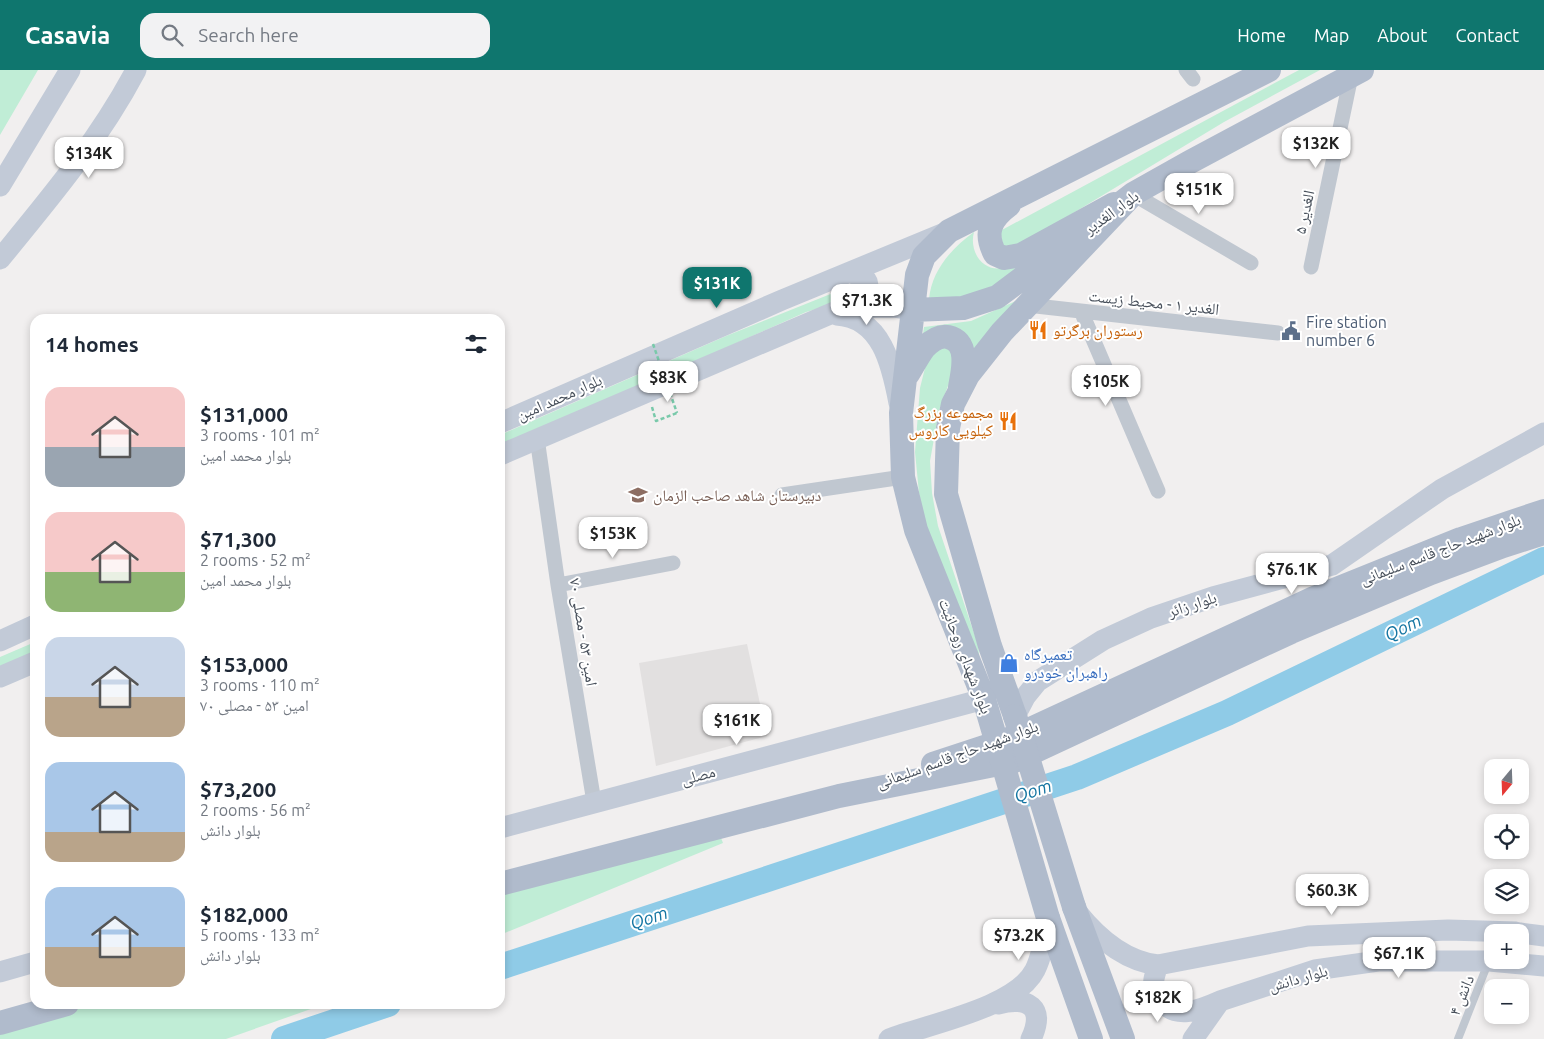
<!DOCTYPE html>
<html lang="en">
<head>
<meta charset="utf-8">
<style>
  :root { --surface:#fff; --page:#f2f2f3; --text:#1f2937; --muted:#747a83; --accent:#0f766e }
  body { margin:0; font-family:Ubuntu,"Noto Naskh Arabic",sans-serif; background:var(--page); color:var(--text); height:100vh; display:flex; flex-direction:column; font-size:19px; white-space:nowrap }
  * { box-sizing:border-box; margin:0 }
  p { font-size:16px; color:var(--muted) }
  .icon { flex:none; width:28px; height:28px; fill:none; stroke:currentColor; stroke-width:2; stroke-linecap:round; stroke-linejoin:round }
  .map { position:relative; flex:1; overflow:hidden }
  .side { position:absolute; left:30px; top:244px; width:475px; height:695px; display:flex; flex-direction:column; background:var(--surface); border-radius:15px; box-shadow:0 2px 8px #0003 }
  .side>* { flex:none }
  .needle { width:32px; rotate:199deg }
  .controls { position:absolute; left:1484px; top:689px; display:grid; gap:10px }
  .controls a { display:grid; place-items:center; width:45px; height:45px; border-radius:10px; background:var(--surface); box-shadow:0 2px 8px #0003; font-size:25px }
  .price { position:absolute; translate:-50% -42px; padding:0 11px; border-radius:10px; background:#fff; color:#222; font-size:16px; line-height:32px; filter:drop-shadow(0 1px 2px #0008) }
  .price::after { content:''; position:absolute; left:50%; top:30px; width:15px; height:11px; margin-left:-8px; background:inherit; clip-path:polygon(0 0,100% 0,50% 100%) }
  .price.selected { background:var(--accent); color:#fff }
  ul { padding:0; list-style:none }
  li { display:flex; align-items:center; gap:15px; height:125px; padding:0 15px }
  li span { display:grid; place-items:center; flex:none; width:140px; height:100px; border-radius:15px; color:#555 }
  li>.icon { margin-inline-start:auto }
  span .icon { width:60px; height:60px; fill:#fffc; stroke-width:1 }
  li b { font-size:21px }
  h2 { display:flex; justify-content:space-between; align-items:center; height:60px; padding:0 15px; font-size:21px }
  header { display:flex; align-items:center; gap:30px; box-sizing:border-box; height:70px; padding:0 25px; background:var(--accent); color:#fff }
  header strong { font-size:24px }
  nav { display:flex; gap:28px; margin-inline-start:auto; font-size:18px }
  .search { width:350px; height:45px; background:var(--page); display:flex; align-items:center; gap:12px; box-sizing:border-box; padding:0 18px; border-radius:15px; color:var(--muted); font-size:19px }
  .map>svg:first-child { display:block }
  .education { fill:#e2e0e0 }
  .green { fill:#c0edd6 }
  .lines { fill:none; stroke-linecap:round; stroke-linejoin:round }
  .river { stroke:#8fcbe7; stroke-width:26 }
  .path { stroke:#79c9aa; stroke-width:2.5; stroke-dasharray:4 2.5; stroke-linecap:butt }
  .lane { stroke:#c0c7d0; stroke-width:8 }
  .street { stroke:#c0c7d0; stroke-width:15 }
  .secondary { stroke:#c2cad7; stroke-width:21 }
  .primary { stroke:#b0bbcc; stroke-width:24 }
  .path-bridge { stroke:#79c9aa; stroke-width:2.5; stroke-dasharray:4 2.5; stroke-linecap:butt }
  .primary-bridge { stroke:#b0bbcc; stroke-width:24 }
  .labels { text-anchor:middle; stroke-width:4; stroke-linejoin:round; paint-order:stroke }
  .street-label { font-size:16px; fill:#48505b; stroke:#fff }
  .service-label { font-size:16px; fill:#4e5e75; stroke:#fff; text-anchor:start }
  .food-label { font-size:16px; fill:#c56008; stroke:#fff; text-anchor:start }
  .education-label { font-size:16px; fill:#785e54; stroke:#fff; text-anchor:start }
  .shop-label { font-size:16px; fill:#366cbe; stroke:#fff; text-anchor:start }
  .water-label { font-size:18px; font-style:italic; fill:#1475a2; stroke:#fff }
</style>
</head>
<body>
<header>
<strong>Casavia</strong>
<div class="search"><svg class="icon" aria-label="search" viewBox="0 0 24 24"><circle cx="10" cy="10" r="6"/><path d="M15 15l6 6"/></svg>Search here</div>
<nav><a>Home</a><a>Map</a><a>About</a><a>Contact</a></nav>
</header>
<div class="map">
<svg width="1544" height="969" viewBox="0 0 1544 969">
  <rect width="100%" height="100%" fill="#f1efef"/>
  <path class="education" d="M747,574L767,666L656,696L639,593Z"/>
  <path class="green" d="M0,0H38L0,65Z
    M1299,0H1320L1224,52L1022,174L1004,179L1000,161Z
    M974,162C969,180 981,202 1003,198C1015,196 1028,187 1040,181L1002,211L973,226L929,229C932,200 951,179 974,162Z
    M848,217H854L856,228L806,242L500,379V365L726,266Z
    M1020,229L971,282L969,268L965,264L921,277L924,257L971,251Z
    M940,277L948,278L953,283L954,299L939,341L930,391L932,423L938,456L978,575L981,600L926,459L919,423L915,382L920,318L927,290Z
    M35,572V582L0,597V587Z
    M718,760L723,773L500,865V819Z
    M88,934H325L226,969H0V959Z"/>
  <g class="lines">
    <path class="river" d="M500,897L1077,707L1227,643L1544,490
      M284,969L388,934"/>
    <path class="path" d="M652,337L656,351L677,343"/>
    <path class="lane" d="M1458,969L1488,893"/>
    <path class="street" d="M1186,0L1193,9
      M1133,124L1251,193
      M1311,197L1351,6
      M1027,235L1278,263
      M1081,241L1158,421
      M537,368L558,515L594,732
      M782,425L903,407
      M558,515L673,493"/>
    <path class="secondary" d="M0,116L70,0
      M0,189C50,128 99,70 136,0
      M851,202L867,211C870,222 868,230 860,238
      M836,245C882,247 892,296 899,333
      M500,353L782,230L947,162
      M500,385L844,238L893,237L912,240
      M0,571L35,555
      M0,607L35,592
      M1015,646L1025,627L1038,611L1103,570L1151,548L1213,527L1332,495L1442,419L1544,363
      M500,758L984,629
      M1077,842C1097,867 1124,891 1158,895L1308,866L1448,860L1516,862
      M1520,863L1544,866
      M1158,895C1153,909 1151,916 1159,928C1174,951 1200,940 1220,931
      M0,902L35,892
      M998,934C1028,926 1046,937 1031,969
      M889,969C928,954 1016,938 1035,900C1043,884 1045,865 1048,848
      M1193,969L1220,931L1315,900L1378,891H1489L1544,896"/>
    <path class="primary" d="M1120,134L1133,124L1190,92L1362,0
      M1009,135C990,149 984,163 995,184L1004,188L1021,185L1114,134
      M912,240L963,238L997,227L1072,171
      M908,304C913,296 918,286 924,278C930,272 939,265 948,267C970,272 963,301 960,317
      M984,629L916,460L903,407L901,343L917,205L924,186L949,161L1269,0
      M1015,646L990,576L946,424L948,358L953,334L968,305L1002,262L1133,124
      M933,694L1009,669L1312,529L1461,469L1544,441
      M500,814L839,726L1014,691L1291,562L1431,503L1503,476L1544,463
      M1074,837L1123,969
      M1048,848L1091,969
      M0,953L67,934"/>
    <path class="path-bridge" d="M653,274L677,343"/>
    <path class="primary-bridge" d="M984,629L1048,848
      M1015,646L1074,837"/>
  </g>
  <defs>
    <g id="restaurant-bare" transform="scale(1.5)"><path d="M-5-6h1v4h1v-4h1v4h1v-4h1v5L-1.5 .5V6h-2V.5L-5-1ZM5-6V6H3V1.5H1.5Q1.5-4 5-6Z" fill="#e8710a" stroke="#fff" stroke-width="2.5" paint-order="stroke"/></g>
    <g id="civic-bare" transform="scale(1.5)"><path d="M-.6-6.5H3V-4.5H.6V-3L4-1V1h2V6H-6V1h2V-1L-.6-3ZM-1.2 2.5V6h2.4V2.5Z" fill="#5c6f8a" stroke="#fff" stroke-width="2.5" paint-order="stroke"/></g>
    <g id="school-bare" transform="scale(1.5)"><path d="M0-5L7-2L0 1L-7-2ZM-4 1L0 2.5L4 1V4Q0 6-4 4Z" fill="#8d6e63" stroke="#fff" stroke-width="2.5" paint-order="stroke"/></g>
    <g id="shop-bare" transform="scale(1.5)"><path d="M-5-2.5h2.3a2.7 3.5 0 0 1 5.4 0H5L5.5 6h-11ZM-1.5-2.5h3a1.5 2.3 0 0 0-3 0Z" fill="#3f7fe0" stroke="#fff" stroke-width="2.5" paint-order="stroke"/></g>
  </defs>
  <g fill-rule="evenodd">
    <use href="#restaurant-bare" x="1038" y="260"/>
    <use href="#civic-bare" x="1291" y="261"/>
    <use href="#restaurant-bare" x="1008" y="351"/>
    <use href="#school-bare" x="638" y="425"/>
    <use href="#shop-bare" x="1009" y="593"/>
  </g>
  <g class="labels">
    <g class="street-label">
      <text transform="translate(1111 142) rotate(-36)" y="6">بلوار الغدیر</text>
      <text transform="translate(1304 142) rotate(-78)" y="6">الغدیر ۵</text>
      <text transform="translate(1154 232) rotate(6)" y="6">الغدیر ۱ - محیط زیست</text>
      <text transform="translate(559 327) rotate(-24)" y="6">بلوار محمد امین</text>
      <text transform="translate(1440 479) rotate(-21)" y="6">بلوار شهید حاج قاسم سلیمانی</text>
      <text transform="translate(1192 534) rotate(-18)" y="6">بلوار زائر</text>
      <text transform="translate(584 562) rotate(81)" y="6">امین ۵۳ - مصلی ۷۰</text>
      <text transform="translate(966 586) rotate(69)" y="6">بلوار شهدای روحانیت</text>
      <text transform="translate(957 684) rotate(-20)" y="6">بلوار شهید حاج قاسم سلیمانی</text>
      <text transform="translate(698 705) rotate(-15)" y="6">مصلی</text>
      <text transform="translate(1298 908) rotate(-16)" y="6">بلوار دانش</text>
      <text transform="translate(1461 925) rotate(-68)" y="6">دانش ۴</text>
    </g>
    <g class="service-label">
      <text x="1306" y="258">Fire station<tspan x="1306" dy="18">number 6</tspan></text>
    </g>
    <g class="food-label">
      <text x="1053" y="266">رستوران برگرتو</text>
      <text x="993" y="348" text-anchor="end">مجموعه بزرگ<tspan x="993" dy="18">کیلویی کاروس</tspan></text>
    </g>
    <g class="education-label">
      <text x="653" y="431">دبیرستان شاهد صاحب الزمان</text>
    </g>
    <g class="shop-label">
      <text x="1024" y="590">تعمیرگاه<tspan x="1024" dy="18">راهبران خودرو</tspan></text>
    </g>
    <g class="water-label">
      <text transform="translate(1403 558) rotate(-26)" y="6">Qom</text>
      <text transform="translate(1033 721) rotate(-18)" y="6">Qom</text>
      <text transform="translate(649 848) rotate(-18)" y="6">Qom</text>
    </g>
  </g>
</svg>
<div class="controls">
<a><svg class="needle" viewBox="-14 -14 28 28"><path d="M0-13l5 13h-10z" fill="#e53935"/><path d="M0 13l5-13h-10z" fill="#747a83"/></svg></a>
<a><svg class="icon" aria-label="locate" viewBox="0 0 24 24"><circle cx="12" cy="12" r="6"/><path d="M12 2v4M12 18v4M2 12h4M18 12h4"/></svg></a>
<a><svg class="icon" aria-label="layers" viewBox="0 0 24 24"><path d="M12 4l9 5-9 5-9-5zM3 14l9 5 9-5"/></svg></a>
<a>+</a>
<a>−</a>
</div>
<b class="price" style="left:1316px;top:99px">$132K</b>
<b class="price" style="left:89px;top:109px">$134K</b>
<b class="price" style="left:1199px;top:145px">$151K</b>
<b class="price selected" style="left:717px;top:239px">$131K</b>
<b class="price" style="left:867px;top:256px">$71.3K</b>
<b class="price" style="left:668px;top:333px">$83K</b>
<b class="price" style="left:1106px;top:337px">$105K</b>
<b class="price" style="left:613px;top:489px">$153K</b>
<b class="price" style="left:1292px;top:525px">$76.1K</b>
<b class="price" style="left:737px;top:676px">$161K</b>
<b class="price" style="left:1332px;top:846px">$60.3K</b>
<b class="price" style="left:1019px;top:891px">$73.2K</b>
<b class="price" style="left:1399px;top:909px">$67.1K</b>
<b class="price" style="left:1158px;top:953px">$182K</b>
<section class="side">
<h2>14 homes<svg class="icon" aria-label="filters" viewBox="0 0 24 24"><path d="M4 7h16M4 17h16"/><circle cx="9" cy="7" r="2"/><circle cx="15" cy="17" r="2"/></svg></h2>
<ul>
<li><span style="background:linear-gradient(#f6c9c9 60%,#9aa5b1 0)"><svg class="icon" aria-label="home" viewBox="0 0 24 24"><path d="M3 11l9-7 9 7M6 9v11h12V9"/></svg></span><div><b>$131,000</b><p>3 rooms · 101 m²</p><p>بلوار محمد امین</p></div></li>
<li><span style="background:linear-gradient(#f6c9c9 60%,#8fb573 0)"><svg class="icon" aria-label="home" viewBox="0 0 24 24"><path d="M3 11l9-7 9 7M6 9v11h12V9"/></svg></span><div><b>$71,300</b><p>2 rooms · 52 m²</p><p>بلوار محمد امین</p></div></li>
<li><span style="background:linear-gradient(#c9d6e8 60%,#b9a48a 0)"><svg class="icon" aria-label="home" viewBox="0 0 24 24"><path d="M3 11l9-7 9 7M6 9v11h12V9"/></svg></span><div><b>$153,000</b><p>3 rooms · 110 m²</p><p>امین ۵۳ - مصلی ۷۰</p></div></li>
<li><span style="background:linear-gradient(#a9c7e8 70%,#b9a48a 0)"><svg class="icon" aria-label="home" viewBox="0 0 24 24"><path d="M3 11l9-7 9 7M6 9v11h12V9"/></svg></span><div><b>$73,200</b><p>2 rooms · 56 m²</p><p>بلوار دانش</p></div></li>
<li><span style="background:linear-gradient(#a9c7e8 60%,#b9a48a 0)"><svg class="icon" aria-label="home" viewBox="0 0 24 24"><path d="M3 11l9-7 9 7M6 9v11h12V9"/></svg></span><div><b>$182,000</b><p>5 rooms · 133 m²</p><p>بلوار دانش</p></div></li>
</ul>
</section>
</div>
</body>
</html>
